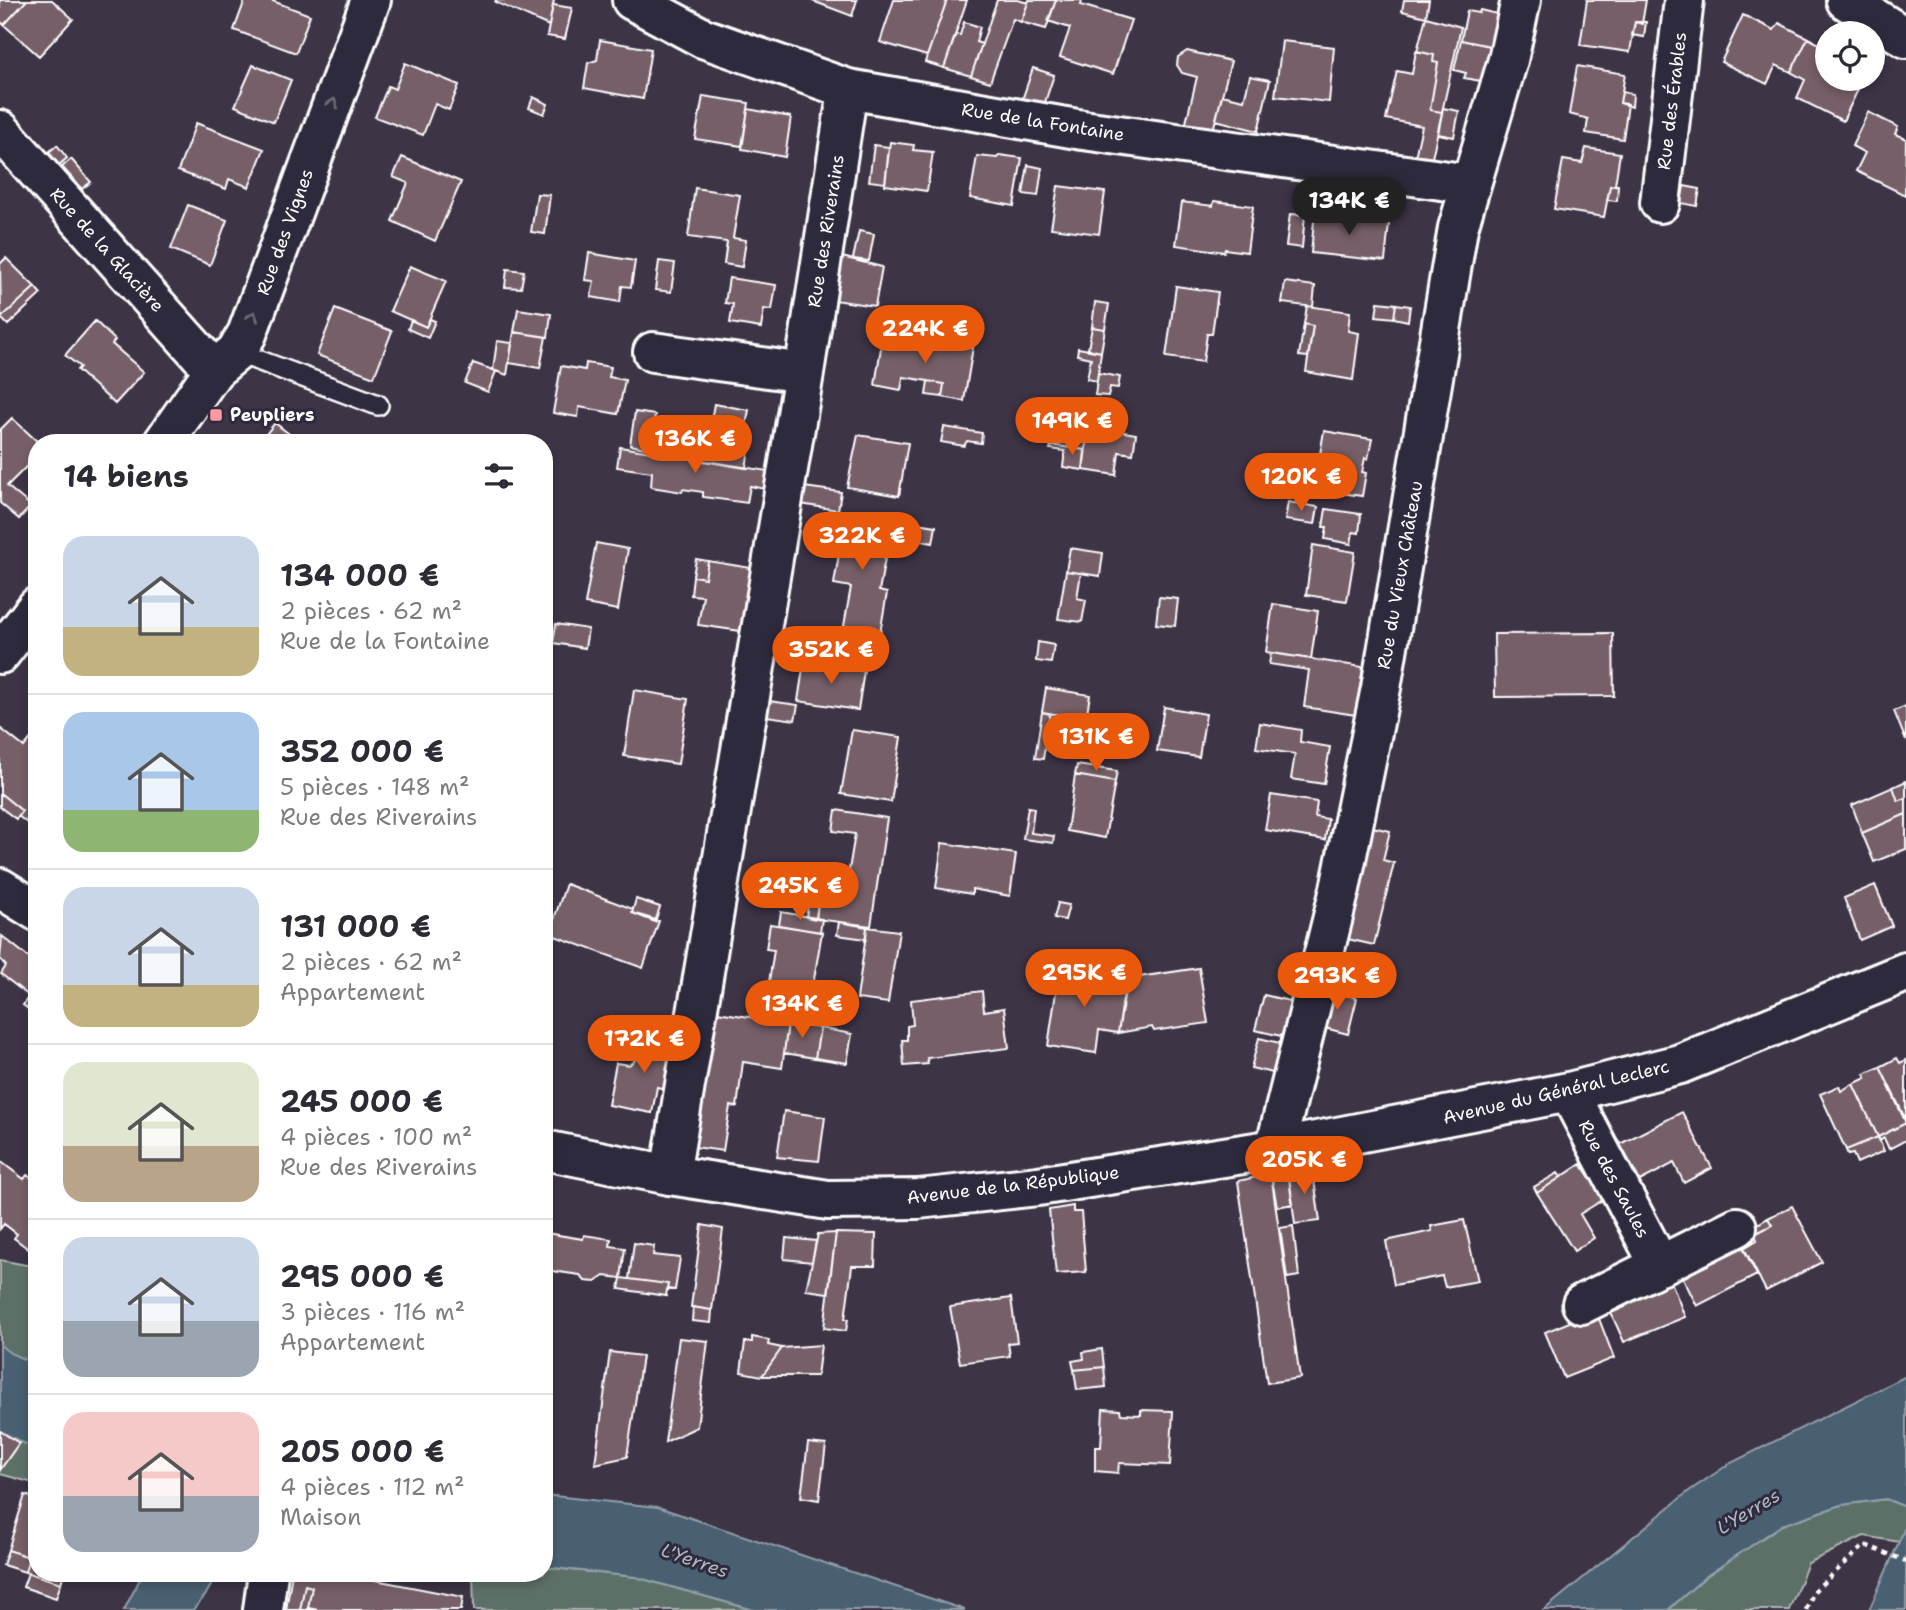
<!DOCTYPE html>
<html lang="fr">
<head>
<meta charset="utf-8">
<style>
  :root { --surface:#fff; --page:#f2f2f3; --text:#2b2b33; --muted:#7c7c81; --line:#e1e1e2; --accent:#ea580c }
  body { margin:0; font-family:"Shantell Sans",sans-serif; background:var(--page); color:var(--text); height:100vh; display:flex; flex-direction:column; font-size:26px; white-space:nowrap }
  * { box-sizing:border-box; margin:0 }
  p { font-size:23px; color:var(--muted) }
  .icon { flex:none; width:38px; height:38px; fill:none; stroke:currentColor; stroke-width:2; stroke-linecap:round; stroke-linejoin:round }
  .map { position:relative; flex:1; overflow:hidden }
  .sheet { position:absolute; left:28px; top:434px; width:525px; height:1148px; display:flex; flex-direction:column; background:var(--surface); border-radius:28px; box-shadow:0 4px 10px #0003 }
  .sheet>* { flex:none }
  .tools { position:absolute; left:1815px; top:21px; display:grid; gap:14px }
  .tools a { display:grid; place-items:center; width:70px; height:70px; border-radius:50%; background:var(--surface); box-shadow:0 4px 10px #0003; font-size:35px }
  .price { position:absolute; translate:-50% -60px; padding:0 16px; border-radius:24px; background:var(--accent); color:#fff; font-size:23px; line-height:46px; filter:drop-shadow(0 2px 4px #0008) }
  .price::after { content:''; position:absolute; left:50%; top:42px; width:21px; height:16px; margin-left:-10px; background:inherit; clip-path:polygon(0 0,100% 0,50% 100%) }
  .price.on { background:#222; color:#fff }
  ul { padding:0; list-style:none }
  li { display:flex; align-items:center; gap:21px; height:175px; padding:0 35px }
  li+li { border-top:2px solid var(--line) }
  li span { display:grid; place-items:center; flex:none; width:196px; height:140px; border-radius:21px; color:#555 }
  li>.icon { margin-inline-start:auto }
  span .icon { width:84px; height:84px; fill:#fffc; stroke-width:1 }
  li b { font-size:30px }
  h2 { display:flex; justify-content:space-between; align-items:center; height:84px; padding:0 35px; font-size:30px }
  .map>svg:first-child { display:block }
  .green { fill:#5d6f67; stroke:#aeb7b3; stroke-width:2 }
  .water { fill:#496172; stroke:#92a0aa; stroke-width:2 }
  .building { fill:#765e68; stroke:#fff; stroke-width:2 }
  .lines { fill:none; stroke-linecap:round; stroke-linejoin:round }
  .service-casing { stroke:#fff; stroke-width:24 }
  .minor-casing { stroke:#fff; stroke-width:44 }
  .tertiary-casing { stroke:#fff; stroke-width:44 }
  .path { stroke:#fff; stroke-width:4.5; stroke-dasharray:5 5; stroke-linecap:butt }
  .service { stroke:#2f2a3d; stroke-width:19 }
  .minor { stroke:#2f2a3d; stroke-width:38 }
  .tertiary { stroke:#2f2a3d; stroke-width:38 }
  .oneway { stroke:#6d6a77 }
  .poi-dot { fill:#ff9aa2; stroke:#2f2a3d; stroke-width:2.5 }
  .labels { text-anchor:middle; stroke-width:6; stroke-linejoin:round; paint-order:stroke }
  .street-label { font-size:18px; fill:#fff; stroke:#2f2a3d }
  .poi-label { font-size:18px; font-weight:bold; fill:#fff; stroke:#2f2a3d; text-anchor:start }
  .water-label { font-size:19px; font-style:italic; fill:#adb8c0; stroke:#2f2a3d }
</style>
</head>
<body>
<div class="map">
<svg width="1906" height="1610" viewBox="0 0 1906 1610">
  <rect width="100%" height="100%" fill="#3d3446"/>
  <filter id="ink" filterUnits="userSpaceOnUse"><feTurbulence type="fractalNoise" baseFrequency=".0143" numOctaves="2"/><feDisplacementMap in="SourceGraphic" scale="14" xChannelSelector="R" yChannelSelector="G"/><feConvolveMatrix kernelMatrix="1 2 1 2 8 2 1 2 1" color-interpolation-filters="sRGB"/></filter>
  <g filter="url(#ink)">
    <path class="green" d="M0,1260L37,1267V1484L0,1474Z
      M1886,1499L1906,1507L1905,1528L1899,1542L1864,1536L1808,1563L1789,1610H1668L1705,1577L1781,1525L1841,1505Z
      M544,1567L636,1577L754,1610H474L473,1573H544Z"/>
    <path class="water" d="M0,1345L10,1353L37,1365V1450L0,1431Z
      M1906,1376V1507L1886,1499L1841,1505L1782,1525L1705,1577L1668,1610H1544L1689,1491L1729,1464Z
      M544,1495L658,1507L965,1610H754L636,1577L544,1567Z
      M1906,1520V1610H1869L1905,1528Z
      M143,1573H218L205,1596L193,1610H124Z"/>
    <path class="building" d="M0,0H27L4,25L0,21Z
      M27,0H52L73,19L39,56L4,25Z
      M245,0H270L310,15L296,53L234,30Z
      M496,0H554L549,26L495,2Z
      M810,0H857L852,16Z
      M894,0H947L927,56L880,42Z
      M947,0H967L944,68L925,62Z
      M997,0H1018L1028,3L1021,22L1013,19L990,82L971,76Z
      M1029,0H1056L1046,29L1021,22Z
      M1056,0H1082L1081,5L1131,20L1113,74L1060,57L1070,28L1048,21Z
      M1404,0H1429L1426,17L1402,11Z
      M1587,0H1646L1642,24L1635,22L1630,52L1580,45Z
      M553,5L572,8L565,39L547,36Z
      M1480,10L1501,15L1495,47L1461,40L1467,11L1479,13Z
      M1743,15L1774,30L1779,23L1808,38L1791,72L1776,65L1767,84L1721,62Z
      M1426,17L1461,27L1442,112L1430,110L1438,63L1433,62L1434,55L1417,51Z
      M964,22L980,27L976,42L982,44L971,76L944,68L956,34L960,35Z
      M1635,22H1646L1644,37L1632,35Z
      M1808,38L1827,48V79H1863L1843,121L1797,98L1805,80L1791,72Z
      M600,40L651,49L643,99L584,88L588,63L597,60Z
      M1461,40L1495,47L1487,82L1464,78L1466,73L1454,70Z
      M1282,41L1334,47L1329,102L1275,96Z
      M1187,51L1231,61L1212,134L1184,131L1197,77L1182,73L1177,65L1178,57Z
      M1416,51L1434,55L1433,62L1438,63L1430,110L1442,112L1432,158L1415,157L1422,126L1386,119L1397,71L1412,74Z
      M405,63L459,85L449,110L435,104L423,135L375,117L388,86L395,89Z
      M253,65L291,80L274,122L235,106Z
      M1577,66L1625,74L1620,103L1628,104L1623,139L1586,133L1588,119L1569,114Z
      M1033,68L1054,75L1042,111L1020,106Z
      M1250,76L1270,80L1258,131L1216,120L1222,95L1244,100Z
      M1622,92L1633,94L1632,107L1620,103Z
      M703,96L749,103L742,146L695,139Z
      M533,97L548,104L544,114L529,108Z
      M1443,108L1459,111L1454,137L1438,134Z
      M748,109L791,117L785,157L742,149Z
      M1868,112L1898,127L1895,134L1906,139L1905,195L1856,171L1865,153L1852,146Z
      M196,123L264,149L249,187L229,179L226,189L178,171Z
      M890,142L914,145L913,150L933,152L927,191L885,185Z
      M57,145L67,158L59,165L49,152Z
      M874,145L889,147L885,183L869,181Z
      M1586,148L1620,153L1615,185L1610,186L1604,217L1554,209L1563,160L1582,163Z
      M999,155L1022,158L1014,206L970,198L977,156L997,158Z
      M402,157L461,182L435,241L392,221L408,183L393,177Z
      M71,159L91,182L82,189L62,167Z
      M1028,165L1042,168L1038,196L1023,194Z
      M1618,185L1617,201L1607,200L1610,186Z
      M1058,186L1105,192L1099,234L1051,228Z
      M1684,186L1700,189L1697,206L1681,203Z
      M695,188L740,195L733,238L746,240L742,267L724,264L727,242L688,237Z
      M537,194L550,195L545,234L531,232Z
      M1214,201L1253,206L1247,252L1225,249L1224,252L1176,245L1182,202L1213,206Z
      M188,205L227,220L210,265L171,249Z
      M1315,210L1350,214V218L1389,223L1385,261L1311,253Z
      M1290,214L1305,215L1302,248L1286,246Z
      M859,231L874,234L869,261L853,259Z
      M589,253L635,261L631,287L622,286L620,302L591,297L594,281L585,280Z
      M842,257L882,267L875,306L834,300Z
      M6,258L35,287L1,318L0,264Z
      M659,261L675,263L671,292L655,290Z
      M410,266L446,281L426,327L390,311Z
      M507,269L524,271L521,288L505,287Z
      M729,278L776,285L772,310L764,309L761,328L730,323L733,304L725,303Z
      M1285,282L1315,286L1313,307L1282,303Z
      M1176,286L1218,292L1212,334H1207L1203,362L1166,357Z
      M35,287L41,294L8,325L1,318Z
      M1095,302L1109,304L1105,329L1092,327Z
      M1378,302L1396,304L1394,318L1376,316Z
      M1396,304L1410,306L1408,321L1394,318Z
      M1307,306L1350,312L1348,331L1359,333L1353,380L1306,372L1313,326L1304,324Z
      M335,309L392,331L374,377L317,355Z
      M518,309L551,314L548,337L514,332Z
      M430,319L435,321L428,338L408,329L411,320L426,327Z
      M95,321L115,340L112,344L144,372L115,404L77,370L80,367L65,355Z
      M925,324L976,332L973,347L934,340L933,344L922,342Z
      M1304,324L1313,326L1308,357L1299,356Z
      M1092,327L1105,329L1101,352L1088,349Z
      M514,332L546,337L540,368L509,363Z
      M883,335L931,344L934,340L973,347L964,401L942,397L944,384L928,381L903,377L901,390L875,385Z
      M497,341L512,343L507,375L493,370Z
      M1078,348L1101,352L1097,381L1087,379L1091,358L1077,355Z
      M473,363L496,371L488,392L465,383Z
      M586,363L611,367L609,377L625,380L618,414L579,407L578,417L553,413L561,366L585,370Z
      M1098,373L1120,377L1118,388L1110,387L1108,396L1095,395Z
      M928,381L944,384L942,397L926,395Z
      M714,404L749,410L745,430L752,432L746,468L702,461L704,449H699L704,421L711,420Z
      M635,412L655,415L650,449L630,445Z
      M12,418L39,443H37V456L7,486L31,506L19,519L0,503V430Z
      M275,423L301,443H259Z
      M1089,426L1136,434L1133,454L1119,452L1116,475L1083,470Z
      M944,427L982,433L981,443L967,441L964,446L941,442Z
      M1053,429L1088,435L1085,450L1051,445Z
      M1324,431L1372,439L1368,459L1365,458L1362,472L1366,473L1362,496L1314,489Z
      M858,435L908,443L899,496L847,487Z
      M1051,445L1085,450L1083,470L1063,467L1065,451L1050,449Z
      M620,447L768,471L765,489L750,486L747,503L703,497V492L683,489L682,492L651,487L652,472L617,467Z
      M804,487L841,492L838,510L800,504Z
      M1288,502L1318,507L1315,524L1285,520Z
      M1326,509L1361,514L1359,533L1353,532L1351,544L1325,539L1327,527H1323Z
      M846,512L880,517L876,539L888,542L879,591L887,593L880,633L844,626L851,587L834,584Z
      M910,522L936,526L933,543L907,538Z
      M596,543L628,549L618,610L585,604Z
      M1313,545L1355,552L1347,601L1306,595Z
      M1070,548L1103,553L1100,576L1066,571Z
      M696,559L708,561L705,578L693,576Z
      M708,561L751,568L741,631L698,625L703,596L691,595L693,576L705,578Z
      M1066,571L1081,573L1077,598L1086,600L1082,622L1058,619Z
      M1159,597L1178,599L1175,626L1156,624Z
      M1273,604L1318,611L1311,659L1266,652Z
      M556,624L588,629L585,648L553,643Z
      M1613,633L1614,696L1495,697L1494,634Z
      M786,634L809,638L806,652L784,648Z
      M1038,642L1054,645L1051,663L1036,661Z
      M1271,653L1363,667L1356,715L1304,707L1309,670L1269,664Z
      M804,662L864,671L858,710L798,701Z
      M1046,688L1090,695L1086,719L1042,712Z
      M634,690L688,699L678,764L624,756Z
      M769,701L798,705L795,720L766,716Z
      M1906,706V741L1894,711Z
      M1164,707L1206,714L1199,757L1157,751Z
      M1042,712L1050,714L1043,759L1035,758Z
      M1260,723L1301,730L1300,742L1330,747L1324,784L1291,779L1295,754L1256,748Z
      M0,728L24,747L37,731V830L18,816L22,811L0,793Z
      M852,730L901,737L891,802L841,794Z
      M1077,765L1117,771L1115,782L1075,775Z
      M1075,775L1115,782L1105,838L1067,831Z
      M1906,781V798L1898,801L1893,787Z
      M1893,787L1898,801L1906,798V814L1862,833L1852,805Z
      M0,793L22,811L16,819L0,807Z
      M1271,795L1317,802L1315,817L1328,819L1325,840L1265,830Z
      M1028,807L1034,808L1031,833L1054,836L1053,843L1023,839Z
      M836,810L887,818L871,926L816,919L819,897L844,900L855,834L833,831Z
      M1906,814V849L1874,862L1862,833Z
      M1368,826L1390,831L1383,860L1394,863L1374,945L1339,937Z
      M942,843L1016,854L1010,896L972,889V894L936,888Z
      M566,884L633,909L632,913L659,921L643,968L549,934Z
      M1875,885L1892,926L1860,940L1844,898Z
      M636,899L660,907L655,922L632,913Z
      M809,899L818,900L816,919L806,917Z
      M1058,903L1069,905L1065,920L1054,918Z
      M781,912L822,919L820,932L779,925Z
      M839,922L867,927L866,939L837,935Z
      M770,924L822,932L810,1003L767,995L774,950L766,949Z
      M867,927L899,931L888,1003L857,999Z
      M2,936L37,964V1016L23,1005L29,996L1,974L6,966L0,959Z
      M1060,965L1108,972L1106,988L1125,991L1118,1033L1099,1030L1096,1053L1048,1046Z
      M1199,968L1208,1023L1154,1031L1152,1027L1118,1033L1126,979Z
      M1325,989L1357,998L1348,1034L1317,1026Z
      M982,991L984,1011L1004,1008L1009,1048L927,1058L928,1064L904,1066L902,1040H907V1026L913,1025L911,1000Z
      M1264,995L1298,1003L1290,1038L1255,1030Z
      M717,1012L788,1023L782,1068L743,1062L737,1107L730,1106L723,1151L694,1147Z
      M656,1020L678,1024L676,1032L655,1029Z
      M788,1023L820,1028L815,1058L784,1053Z
      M820,1028L852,1034L847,1063L815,1058Z
      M655,1029L676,1032L667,1089L657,1087L652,1113L608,1105L616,1063L629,1065L652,1046Z
      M1259,1038L1288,1045L1281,1075L1251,1068Z
      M1897,1058L1900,1063L1906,1060V1120L1880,1067Z
      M1880,1067L1906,1123L1878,1137L1853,1084L1866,1078L1864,1074Z
      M1853,1084L1878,1137L1846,1150L1820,1094L1839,1086L1841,1091Z
      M784,1111L825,1117L819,1161L777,1157Z
      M1682,1112L1712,1168L1684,1183L1674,1163L1640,1181L1620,1144Z
      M1906,1123V1140L1889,1149L1884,1138L1880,1141L1878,1137Z
      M1878,1137L1884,1151L1857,1163L1853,1154L1848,1155L1846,1150Z
      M0,1161L24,1179L27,1175L37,1181V1244L31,1251L14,1238L17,1234L4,1224L0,1229Z
      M1581,1164L1604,1199L1580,1214L1594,1238L1574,1251L1537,1193Z
      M1312,1166L1320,1221L1295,1224L1288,1171Z
      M1288,1171L1293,1204L1277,1207L1271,1174Z
      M1558,1173L1561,1177L1537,1193L1534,1187Z
      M1271,1174L1300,1378L1267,1383L1238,1181Z
      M1073,1206V1212H1081L1086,1272L1056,1274L1049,1210Z
      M1792,1206L1822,1262L1766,1291L1744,1248L1757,1240L1755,1234L1772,1225L1768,1218Z
      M1768,1218L1772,1225L1755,1234L1751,1228Z
      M1464,1220L1478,1281L1445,1287L1442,1276L1394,1285L1386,1241L1432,1231L1431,1226Z
      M702,1225L723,1229L712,1310L691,1307Z
      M1293,1226L1299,1276L1287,1278L1280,1228Z
      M1735,1232L1757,1275L1697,1306L1683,1278L1697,1270L1694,1263Z
      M546,1233L583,1239L584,1235L611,1239L610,1246L625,1248L621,1278L604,1276L595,1282L585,1281L580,1275L544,1270Z
      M836,1233L828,1293L806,1290L818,1234Z
      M836,1233L876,1234L875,1266H852L845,1319H848L846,1331L824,1328Z
      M786,1238L816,1241L812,1262L784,1259Z
      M634,1243L654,1246L653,1255L680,1258L675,1290L667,1289L668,1284L629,1279Z
      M1668,1274L1685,1317L1624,1342L1611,1313L1625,1307L1623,1301Z
      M621,1278L668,1284L666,1296L619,1289Z
      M1011,1298L1017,1342L1008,1343L1010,1356L960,1363L950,1307Z
      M693,1307L712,1310L711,1323L692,1321Z
      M1596,1311L1614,1358L1564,1378L1545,1332Z
      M752,1337L769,1340L768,1345L782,1348L762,1376L741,1372L745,1342H752Z
      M679,1338L708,1341L697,1427L665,1442Z
      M821,1345L817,1376H762L782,1348Z
      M1102,1349L1104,1367L1074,1370L1072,1361L1084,1359L1083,1352Z
      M610,1352L642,1356L627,1457L595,1464Z
      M1104,1367L1106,1387L1077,1390L1074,1370Z
      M1103,1409L1120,1410L1121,1414L1141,1415V1410L1173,1411L1170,1465L1119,1463L1118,1473L1095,1471V1447H1101Z
      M0,1431L19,1443L0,1470Z
      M808,1443L826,1445L819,1500L801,1497Z
      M25,1495L37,1499V1573H64L61,1583L25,1572L29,1557L8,1550Z
      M8,1550L29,1557L25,1572L3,1565Z
      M28,1573L61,1583L56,1598L23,1587Z
      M292,1573H339L463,1597L461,1610H318L308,1608L312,1587L305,1585L300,1610H286Z
      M305,1585L312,1587L308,1608L318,1610H300Z"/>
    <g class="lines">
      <g class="service-casing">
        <path id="service" d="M236,352L378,405"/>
      </g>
      <g class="minor-casing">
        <path id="minor" d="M632,0L703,38L848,89L1083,130L1470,184
          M1846,0L1906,38
          M0,130L214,370
          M1660,203L1684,0
          M653,352L804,373
          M1569,1092L1660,1266
          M1275,1149L1340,889L1381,688L1458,228L1508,60L1521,0
          M670,1175L804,373L848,89
          M1582,1304L1737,1227"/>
      </g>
      <g class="tertiary-casing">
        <path id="tertiary" d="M163,443L214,370L236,352L247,334L371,0
          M0,654L37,607
          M0,888L37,911
          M544,1150L670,1175L828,1200L918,1199L1038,1186L1275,1149L1569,1092L1680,1064L1906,972
          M263,1610L268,1573"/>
      </g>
      <path class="path" d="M1806,1610L1814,1591L1865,1545L1906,1561"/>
      <use href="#service" class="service"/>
      <use href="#minor" class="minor"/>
      <use href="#tertiary" class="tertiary"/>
    </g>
    <defs><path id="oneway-chevron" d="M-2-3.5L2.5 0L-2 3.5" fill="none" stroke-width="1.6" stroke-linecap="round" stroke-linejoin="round" transform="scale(1.75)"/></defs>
    <g class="oneway">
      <use href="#oneway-chevron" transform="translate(333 103) rotate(-70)"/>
      <use href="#oneway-chevron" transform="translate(253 316) rotate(-70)"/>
    </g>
  </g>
  <rect class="poi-dot" x="209" y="408" width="14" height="14" rx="3.5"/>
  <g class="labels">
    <g class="street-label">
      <text transform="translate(1672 101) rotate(-83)" y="6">Rue des Érables</text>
      <text transform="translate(1043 122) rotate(9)" y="6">Rue de la Fontaine</text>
      <text transform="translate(826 231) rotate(-81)" y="6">Rue des Riverains</text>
      <text transform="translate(285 232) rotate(-70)" y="6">Rue des Vignes</text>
      <text transform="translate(107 250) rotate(48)" y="6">Rue de la Glacière</text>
      <text transform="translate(1400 575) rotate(-80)" y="6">Rue du Vieux Château</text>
      <text transform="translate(1556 1092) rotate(-13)" y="6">Avenue du Général Leclerc</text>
      <text transform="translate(1614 1179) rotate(62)" y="6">Rue des Saules</text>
      <text transform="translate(1013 1185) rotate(-7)" y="6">Avenue de la République</text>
    </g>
    <g class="poi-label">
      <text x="230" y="421">Peupliers</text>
    </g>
    <g class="water-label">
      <text transform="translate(1748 1511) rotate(-31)" y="7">L'Yerres</text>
      <text transform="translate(695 1560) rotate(19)" y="7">L'Yerres</text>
    </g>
  </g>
</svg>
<div class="tools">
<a><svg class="icon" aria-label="locate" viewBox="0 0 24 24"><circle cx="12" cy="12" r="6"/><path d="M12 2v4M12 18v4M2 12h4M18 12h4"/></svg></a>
</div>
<b class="price on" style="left:1349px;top:237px">134K €</b>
<b class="price" style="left:925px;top:365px">224K €</b>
<b class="price" style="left:1072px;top:457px">149K €</b>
<b class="price" style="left:695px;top:475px">136K €</b>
<b class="price" style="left:1301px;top:513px">120K €</b>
<b class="price" style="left:862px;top:572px">322K €</b>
<b class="price" style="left:831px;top:686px">352K €</b>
<b class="price" style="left:1096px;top:773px">131K €</b>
<b class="price" style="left:800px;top:922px">245K €</b>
<b class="price" style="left:1084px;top:1009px">295K €</b>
<b class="price" style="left:1337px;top:1012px">293K €</b>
<b class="price" style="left:802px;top:1040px">134K €</b>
<b class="price" style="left:644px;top:1075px">172K €</b>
<b class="price" style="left:1304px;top:1196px">205K €</b>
<section class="sheet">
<h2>14 biens<svg class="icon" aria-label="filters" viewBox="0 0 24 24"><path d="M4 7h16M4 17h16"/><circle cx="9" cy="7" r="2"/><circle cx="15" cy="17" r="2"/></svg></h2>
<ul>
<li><span style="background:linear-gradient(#c9d6e8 65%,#c2b280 0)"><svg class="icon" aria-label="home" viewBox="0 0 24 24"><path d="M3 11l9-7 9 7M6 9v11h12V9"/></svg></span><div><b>134 000 €</b><p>2 pièces · 62 m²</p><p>Rue de la Fontaine</p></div></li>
<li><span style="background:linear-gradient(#a9c7e8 70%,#8fb573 0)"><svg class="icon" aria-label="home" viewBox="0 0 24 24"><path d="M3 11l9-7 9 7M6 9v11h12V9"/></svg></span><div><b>352 000 €</b><p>5 pièces · 148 m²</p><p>Rue des Riverains</p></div></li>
<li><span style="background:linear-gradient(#c9d6e8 70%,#c2b280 0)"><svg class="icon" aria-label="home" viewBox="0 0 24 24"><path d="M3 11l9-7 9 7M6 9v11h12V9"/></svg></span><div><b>131 000 €</b><p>2 pièces · 62 m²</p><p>Appartement</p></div></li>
<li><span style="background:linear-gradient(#dfe7d0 60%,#b9a48a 0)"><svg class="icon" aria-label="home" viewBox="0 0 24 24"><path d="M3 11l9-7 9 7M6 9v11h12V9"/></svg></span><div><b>245 000 €</b><p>4 pièces · 100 m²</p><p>Rue des Riverains</p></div></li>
<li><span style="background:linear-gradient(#c9d6e8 60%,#9aa5b1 0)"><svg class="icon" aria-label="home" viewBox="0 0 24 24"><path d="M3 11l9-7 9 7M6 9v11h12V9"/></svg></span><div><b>295 000 €</b><p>3 pièces · 116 m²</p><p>Appartement</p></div></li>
<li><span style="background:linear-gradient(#f6c9c9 60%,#9aa5b1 0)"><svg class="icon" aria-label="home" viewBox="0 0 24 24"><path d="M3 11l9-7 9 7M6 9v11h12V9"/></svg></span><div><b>205 000 €</b><p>4 pièces · 112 m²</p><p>Maison</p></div></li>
</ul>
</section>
</div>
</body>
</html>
